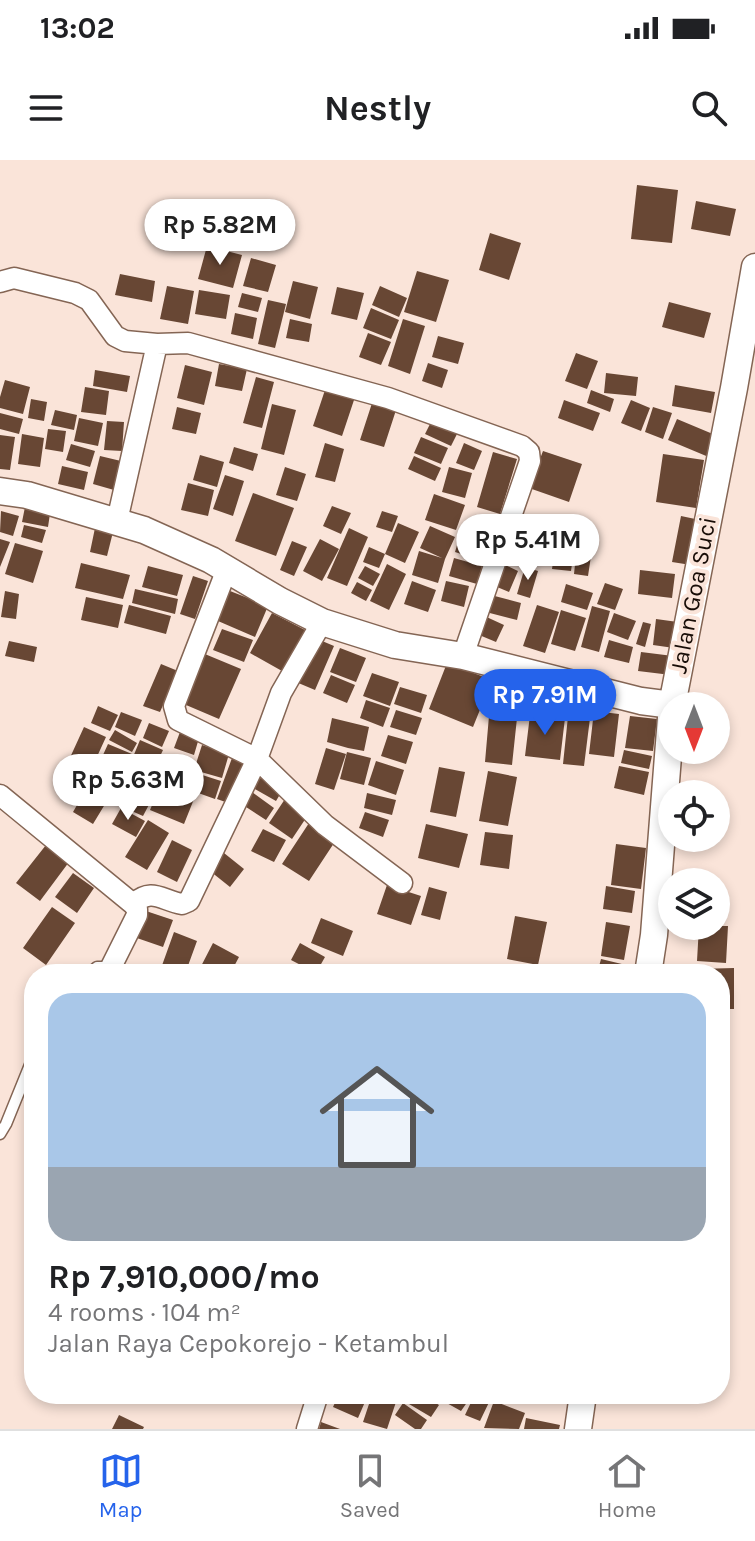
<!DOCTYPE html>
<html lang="en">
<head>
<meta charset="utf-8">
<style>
  :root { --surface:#fff; --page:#f6f6f6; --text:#202124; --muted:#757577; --line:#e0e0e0; --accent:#2563eb }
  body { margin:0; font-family:Karla,sans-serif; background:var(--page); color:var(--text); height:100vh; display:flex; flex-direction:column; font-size:30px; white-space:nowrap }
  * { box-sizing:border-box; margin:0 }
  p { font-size:26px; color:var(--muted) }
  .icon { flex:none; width:44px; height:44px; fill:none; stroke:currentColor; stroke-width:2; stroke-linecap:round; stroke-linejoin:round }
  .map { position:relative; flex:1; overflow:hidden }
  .panel { position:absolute; left:24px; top:804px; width:706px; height:440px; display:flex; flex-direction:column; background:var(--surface); border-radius:32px; box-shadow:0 4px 12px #0003 }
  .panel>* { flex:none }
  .needle { width:52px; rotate:180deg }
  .tools { position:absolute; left:658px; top:532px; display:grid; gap:16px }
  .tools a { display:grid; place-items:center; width:72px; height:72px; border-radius:50%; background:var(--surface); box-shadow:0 4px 12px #0003; font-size:40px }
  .price { position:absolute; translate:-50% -68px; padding:0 18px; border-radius:28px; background:#fff; color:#222; font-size:26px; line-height:52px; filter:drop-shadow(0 2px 4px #0008) }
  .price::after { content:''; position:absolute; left:50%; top:48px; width:24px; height:18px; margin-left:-12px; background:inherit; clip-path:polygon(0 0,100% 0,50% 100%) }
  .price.active { background:var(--accent); color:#fff }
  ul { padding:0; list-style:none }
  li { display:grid; align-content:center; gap:16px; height:424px; padding:0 24px }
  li+li { border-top:2px solid var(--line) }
  li span { display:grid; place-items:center; height:248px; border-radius:24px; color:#555 }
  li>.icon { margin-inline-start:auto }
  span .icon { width:144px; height:144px; fill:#fffc; stroke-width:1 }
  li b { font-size:34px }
  .status { display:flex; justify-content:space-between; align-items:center; height:56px; padding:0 40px; background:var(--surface); direction:ltr }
  .status svg { height:22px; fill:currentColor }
  header { display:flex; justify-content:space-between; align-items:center; height:104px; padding:0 24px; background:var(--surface); font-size:36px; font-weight:700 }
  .tabs { display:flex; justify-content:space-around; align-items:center; height:112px; border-top:2px solid var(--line); background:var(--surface); font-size:22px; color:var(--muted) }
  .tabs a { display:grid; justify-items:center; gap:4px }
  .tabs .active { color:var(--accent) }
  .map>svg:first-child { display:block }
  .building { fill:#684734 }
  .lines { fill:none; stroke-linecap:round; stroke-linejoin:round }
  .service-casing { stroke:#846554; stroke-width:13 }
  .minor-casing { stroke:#846554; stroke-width:23 }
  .tertiary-casing { stroke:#846554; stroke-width:29 }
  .service { stroke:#fff; stroke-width:10 }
  .minor { stroke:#fff; stroke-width:20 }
  .tertiary { stroke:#fff; stroke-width:26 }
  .labels { text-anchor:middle; stroke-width:8; stroke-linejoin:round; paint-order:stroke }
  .street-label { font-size:24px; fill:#170c06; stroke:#fae4d9 }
</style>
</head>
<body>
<div class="status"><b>13:02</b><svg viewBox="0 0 49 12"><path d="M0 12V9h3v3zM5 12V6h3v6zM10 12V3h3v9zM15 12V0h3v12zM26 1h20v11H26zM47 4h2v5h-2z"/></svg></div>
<header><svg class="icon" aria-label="menu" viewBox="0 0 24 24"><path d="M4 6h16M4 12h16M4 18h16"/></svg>Nestly<svg class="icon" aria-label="search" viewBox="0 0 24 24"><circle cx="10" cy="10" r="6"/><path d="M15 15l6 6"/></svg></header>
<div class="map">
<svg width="755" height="1269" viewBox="0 0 755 1269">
  <rect width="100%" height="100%" fill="#fae4d9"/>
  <path class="building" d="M637,25L678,30L672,83L631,79Z
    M696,41L736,49L730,76L691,69Z
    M490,73L521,83L509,120L479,110Z
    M207,86L242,95L233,128L198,119Z
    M251,98L276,105L268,132L243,126Z
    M417,111L449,120L436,162L404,152Z
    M120,114L155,121L152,142L115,135Z
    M293,121L318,127L310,159L285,152Z
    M167,126L194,131L188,164L160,159Z
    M380,126L407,138L399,157L372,145Z
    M337,127L364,133L357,160L331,154Z
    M199,130L230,135L226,159L195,154Z
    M242,133L262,138L258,152L238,147Z
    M268,140L286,144L275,188L258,184Z
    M669,142L711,153L704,178L662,167Z
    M371,148L399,160L391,179L363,168Z
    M235,153L257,158L253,179L231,174Z
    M290,159L312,164L309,182L286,178Z
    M403,159L425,166L410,214L388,206Z
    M368,173L391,182L381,205L359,197Z
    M438,176L464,183L458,204L432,197Z
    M576,193L598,201L587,229L565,221Z
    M428,203L448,210L442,228L422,221Z
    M219,204L247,209L242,231L215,226Z
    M185,205L212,212L204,245L177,238Z
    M95,210L130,216L127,232L93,226Z
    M606,213L638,217L636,236L604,233Z
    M256,217L274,222L262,268L243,263Z
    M5,220L30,227L23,254L0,248V237Z
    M327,224L356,234L342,276L313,266Z
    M675,225L715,232L711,253L672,246Z
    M85,227L109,231L106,255L81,252Z
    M591,230L614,239L610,252L587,243Z
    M374,237L398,244L384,287L360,280Z
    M31,239L47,242L44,261L28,258Z
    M564,240L600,253L593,271L558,258Z
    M631,240L650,248L641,271L621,263Z
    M272,244L296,250L284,295L261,289Z
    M177,247L201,253L196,274L172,269Z
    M653,247L672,253L663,279L645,272Z
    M55,250L77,255L74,270L51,265Z
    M0,253L23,259L19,274L0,269Z
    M79,258L103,263L98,286L74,281Z
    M433,258L459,270L451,286L425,274Z
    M677,259L720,277L711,298L668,280Z
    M107,261L124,262L122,291L104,290Z
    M48,269L66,271L63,292L45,289Z
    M22,274L44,278L40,307L18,304Z
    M0,275L15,277L10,310L0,309Z
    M421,277L448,288L441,304L414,293Z
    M325,283L344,289L335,322L315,317Z
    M464,283L482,291L474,310L456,303Z
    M71,284L95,291L90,307L66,300Z
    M234,287L258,294L253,311L229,303Z
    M543,291L582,304L569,342L529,328Z
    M493,292L517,299L500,354L477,347Z
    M663,294L704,300L696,348L656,342Z
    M200,295L224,302L217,327L193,320Z
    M100,296L121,301L114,330L93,324Z
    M414,296L441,308L435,321L408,309Z
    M62,306L88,312L84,330L58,324Z
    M285,307L306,314L297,341L276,335Z
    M449,307L472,313L465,338L442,332Z
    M225,315L244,321L233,356L213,349Z
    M188,323L214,330L208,356L181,350Z
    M253,333L294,348L276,396L235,381Z
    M434,334L465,345L456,370L425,360Z
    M26,342L51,347L48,367L22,362Z
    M332,346L351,353L341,374L323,366Z
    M1,351L19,356L13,376L0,372Z
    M382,351L398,356L392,372L376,367Z
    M681,356L700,360L691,405L672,402Z
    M467,362L492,371L486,387L461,378Z
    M398,363L419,372L405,403L385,394Z
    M24,365L46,370L42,383L21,377Z
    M430,366L455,377L445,399L438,423L412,415L419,391L442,398L420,388Z
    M95,368L113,372L107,396L90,392Z
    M349,368L368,377L347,426L327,418Z
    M0,379L10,382L0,407Z
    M320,379L339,389L322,421L303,411Z
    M292,381L307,387L294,416L280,410Z
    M458,382L486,390L483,401L455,392Z
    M15,383L43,391L33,423L5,414Z
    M520,385L548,387L547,404L519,401Z
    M369,387L385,394L379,408L363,402Z
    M554,395L573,397L571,411L552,409Z
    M576,395L591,396L588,416L574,414Z
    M454,398L482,406L477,424L449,416Z
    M499,402L518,411L509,432L490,424Z
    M81,403L130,415L123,439L75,428Z
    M387,404L406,414L389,450L370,441Z
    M148,406L183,415L177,436L142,427Z
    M365,406L380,414L373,426L358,418Z
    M525,407L538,411L530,438L517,434Z
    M640,410L675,414L672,438L638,434Z
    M193,416L208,421L195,459L180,454Z
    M412,421L436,430L428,452L404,444Z
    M446,421L469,426L464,447L441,441Z
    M357,422L372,430L366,441L351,433Z
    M605,423L623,429L615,450L597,444Z
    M566,424L593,433L587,450L561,442Z
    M135,429L178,439L175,454L132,443Z
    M5,431L19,434L16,459L1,457Z
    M230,431L268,446L255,477L218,461Z
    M487,434L521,443L517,460L482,451Z
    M86,437L123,445L118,468L81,460Z
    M129,445L171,456L166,474L124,463Z
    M537,445L559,452L545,493L523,486Z
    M592,446L610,451L599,492L581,487Z
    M561,450L586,458L575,491L551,484Z
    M272,453L305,470L282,511L250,493Z
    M614,453L636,461L628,480L607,472Z
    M480,454L504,465L496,482L472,472Z
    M656,459L685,463L681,489L653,485Z
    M643,462L651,464L645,487L636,484Z
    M222,469L253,480L244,502L213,490Z
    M315,478L334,486L315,530L296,522Z
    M609,480L633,487L629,503L604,497Z
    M9,481L37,487L34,502L5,496Z
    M340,488L366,498L356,522L330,512Z
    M200,492L241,509L219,559L179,542Z
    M641,492L673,496L671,515L638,511Z
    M447,503L492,520L473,567L429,549Z
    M161,504L178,511L160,552L143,546Z
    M372,513L399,522L390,546L363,536Z
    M331,515L355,525L347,543L323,533Z
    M400,527L427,535L421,553L394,544Z
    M366,540L390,548L383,567L360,558Z
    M98,546L118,555L110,571L91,563Z
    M569,547L591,550L584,606L563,604Z
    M396,550L422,558L416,575L390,567Z
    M594,551L619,554L614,597L589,594Z
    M121,552L142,560L135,576L115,567Z
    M530,555L565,558L560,600L525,596Z
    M489,556L517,558L512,605L485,602Z
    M630,556L657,559L653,591L625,588Z
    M332,558L369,567L364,591L348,588V586V588L327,582Z
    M149,563L169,571L162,587L143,578Z
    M84,567L106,577L90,612L68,602Z
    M115,570L137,583L132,592L109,580Z
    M180,572L199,578L194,595L174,588Z
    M388,575L413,582L406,604L381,596Z
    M140,580L163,590L155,607L133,597Z
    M108,584L132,594L127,605L103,595Z
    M202,585L229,594L222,618L194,610Z
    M326,588L346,594L334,630L315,624Z
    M624,590L652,596L649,609L621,603Z
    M347,592L371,598L364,625L340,619Z
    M232,598L246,604L231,644L217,639Z
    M376,601L404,610L396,635L368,625Z
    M619,606L649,612L644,635L614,628Z
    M132,607L159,621L152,636L124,622Z
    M439,607L465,612L456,657L430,652Z
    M488,611L517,617L508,666L479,661Z
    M196,613L221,621L215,639L190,630Z
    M260,618L282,631L276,641L253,628Z
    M92,619L113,631L93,664L73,652Z
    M160,626L194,639L184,664L150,650Z
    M127,627L152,639L143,656L118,645Z
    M252,632L274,648L266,660L243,645Z
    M367,633L396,640L392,655L364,648Z
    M285,639L308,655L292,679L269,663Z
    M121,648L145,661L136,677L112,664Z
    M365,652L389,660L383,677L359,668Z
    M148,660L169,673L147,710L125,697Z
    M309,663L336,680L309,721L282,704Z
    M426,664L468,674L459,708L418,698Z
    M263,669L286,680L274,702L251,691Z
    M485,672L513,675L509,709L480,705Z
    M172,680L192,690L177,722L157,712Z
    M616,684L646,688L641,729L611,725Z
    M46,685L69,702L40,741L16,723Z
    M224,693L244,709L230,727L210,711Z
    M73,713L94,728L77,753L55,737Z
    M387,725L421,736L411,765L377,754Z
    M606,726L635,731L632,753L603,749Z
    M429,727L447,732L440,760L421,755Z
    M52,747L75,763L46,805L23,788Z
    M143,750L173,760L163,787L134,777Z
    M515,756L547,762L538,805L507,799Z
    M321,758L353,771L343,796L311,783Z
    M606,762L630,766L624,800L601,796Z
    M699,766H728L726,803L697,801Z
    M174,772L197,781L185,814H167L160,811Z
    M213,783L239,797L230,814H197Z
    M300,783L325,797L316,813L291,800Z
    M601,799L626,805L624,814H597Z
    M734,808V849H720V814H699L698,809Z
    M339,1234L368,1235L358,1258L333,1247Z
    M415,1234H422L439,1245L431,1257L409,1244Z
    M438,1234H456L468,1241L461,1251L436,1237Z
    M475,1234H493L480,1261L465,1255Z
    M525,1234H548L547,1240L524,1238Z
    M372,1235L396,1242L387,1269L363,1262Z
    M494,1241L525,1253L519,1269L484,1268Z
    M403,1243L427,1260L421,1269H415L395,1255Z
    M119,1255L144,1267L143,1269H112Z
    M526,1258L560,1265L559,1269H524Z
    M321,1262L340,1269H319Z"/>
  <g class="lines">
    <g class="service-casing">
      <path id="service" d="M89,814L97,807H111
        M0,974L6,964L34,895"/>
    </g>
    <g class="minor-casing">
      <path id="minor" d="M0,122L14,118L75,133L89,140L115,176L125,181L157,184L188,183L388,238L522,286L529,292L530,301L463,496
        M117,361L157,184
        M227,409L174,546L178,560L257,599L325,665L402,723
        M0,635L133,744L137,749V755L111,807L115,814
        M133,744C152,727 161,740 182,744L189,741L257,599L281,533L322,462
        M307,1269L318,1234"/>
    </g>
    <g class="tertiary-casing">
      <path id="tertiary" d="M0,331L27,335L144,370L211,400L280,441L322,462L395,485L463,496L641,541L672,545
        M648,814L654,775L672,545L734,228L755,107
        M578,1269L583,1234"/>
    </g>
    <use href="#service" class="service"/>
    <use href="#minor" class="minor"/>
    <use href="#tertiary" class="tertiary"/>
  </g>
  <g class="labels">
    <g class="street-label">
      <text transform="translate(693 435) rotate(-79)" y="8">Jalan Goa Suci</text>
    </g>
  </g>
</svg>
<div class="tools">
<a><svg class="needle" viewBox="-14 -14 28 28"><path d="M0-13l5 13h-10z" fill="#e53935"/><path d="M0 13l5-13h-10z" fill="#757577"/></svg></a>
<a><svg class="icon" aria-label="locate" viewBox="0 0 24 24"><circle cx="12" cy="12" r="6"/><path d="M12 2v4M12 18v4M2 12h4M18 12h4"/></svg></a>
<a><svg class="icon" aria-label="layers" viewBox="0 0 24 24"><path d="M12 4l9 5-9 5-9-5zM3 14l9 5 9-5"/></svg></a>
</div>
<b class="price" style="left:220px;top:107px">Rp 5.82M</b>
<b class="price" style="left:528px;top:422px">Rp 5.41M</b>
<b class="price active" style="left:545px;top:577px">Rp 7.91M</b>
<b class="price" style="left:128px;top:662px">Rp 5.63M</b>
<section class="panel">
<ul>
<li><span style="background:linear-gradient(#a9c7e8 70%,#9aa5b1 0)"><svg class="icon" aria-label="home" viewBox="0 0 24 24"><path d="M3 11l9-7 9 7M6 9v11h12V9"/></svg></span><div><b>Rp 7,910,000/mo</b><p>4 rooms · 104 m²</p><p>Jalan Raya Cepokorejo - Ketambul</p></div></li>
</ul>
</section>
</div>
<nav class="tabs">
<a class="active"><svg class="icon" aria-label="map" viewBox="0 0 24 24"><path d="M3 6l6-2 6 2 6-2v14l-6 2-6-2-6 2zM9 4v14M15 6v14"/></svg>Map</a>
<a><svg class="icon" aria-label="saved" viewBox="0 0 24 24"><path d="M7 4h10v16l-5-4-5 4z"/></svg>Saved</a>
<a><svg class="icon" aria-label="home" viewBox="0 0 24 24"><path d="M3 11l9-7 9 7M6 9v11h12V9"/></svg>Home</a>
</nav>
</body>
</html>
